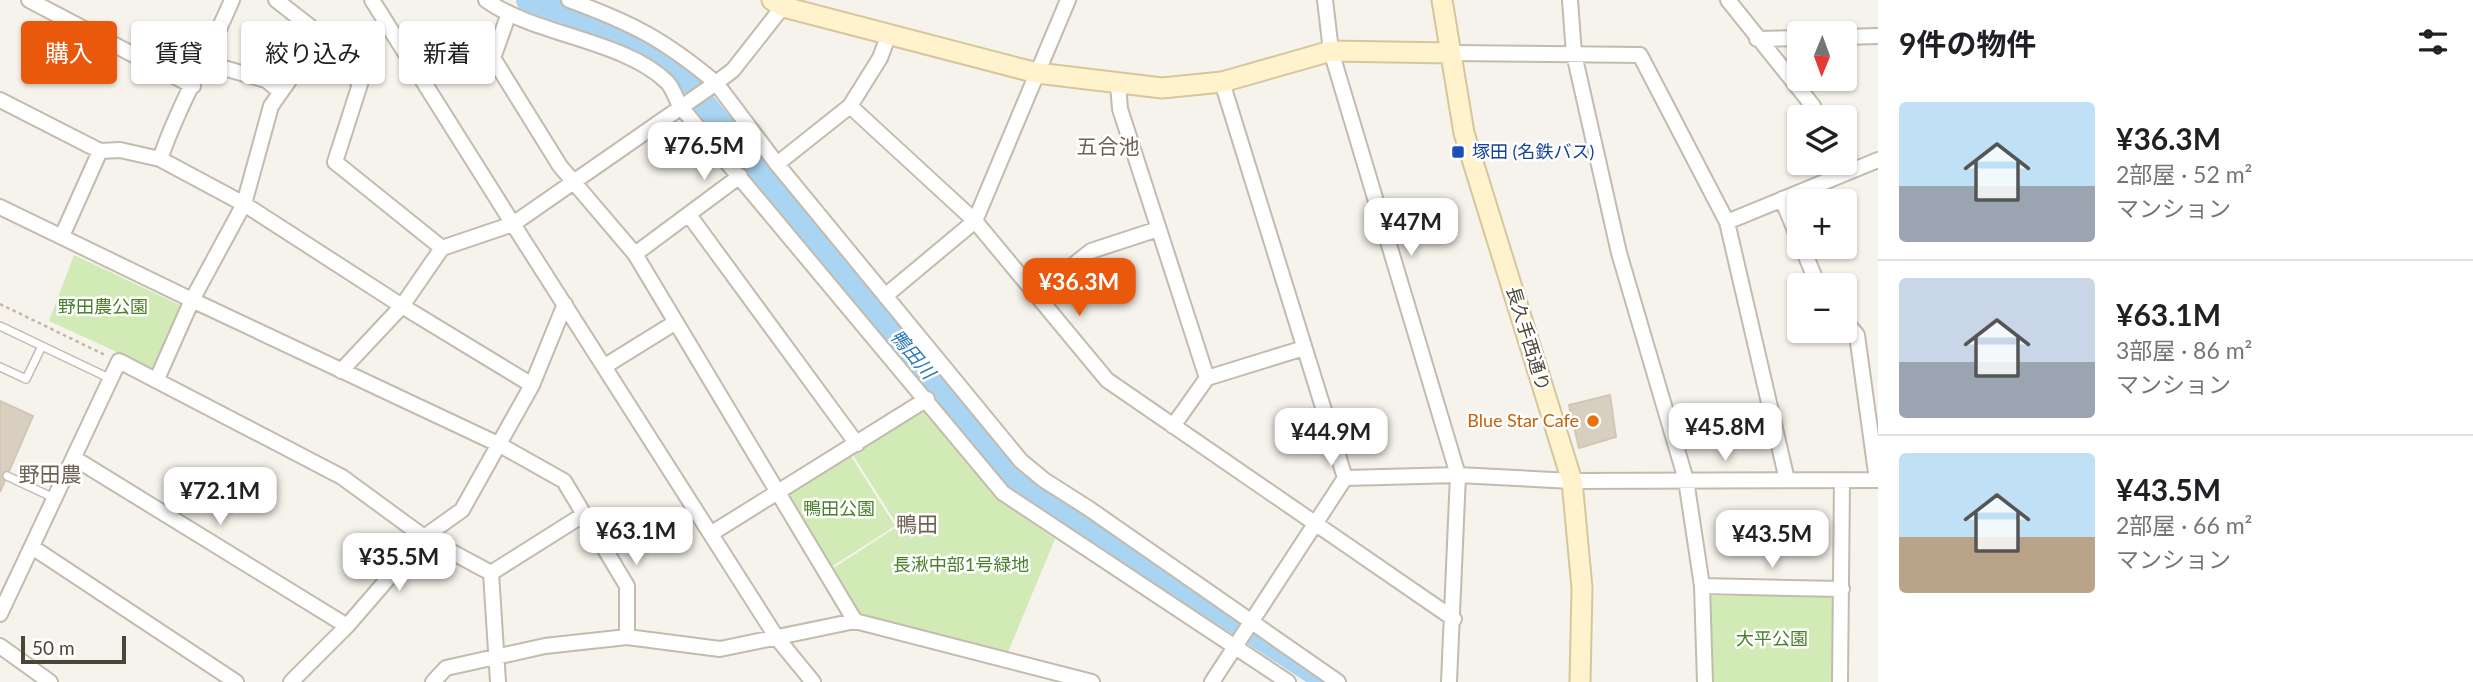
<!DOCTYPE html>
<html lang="ja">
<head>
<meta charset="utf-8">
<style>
  :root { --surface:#fff; --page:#f2f2f2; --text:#202124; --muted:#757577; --line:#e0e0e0; --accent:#ea580c }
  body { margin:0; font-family:Lato,"Noto Sans JP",sans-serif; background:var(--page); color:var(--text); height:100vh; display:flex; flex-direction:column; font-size:26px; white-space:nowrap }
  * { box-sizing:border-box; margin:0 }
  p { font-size:23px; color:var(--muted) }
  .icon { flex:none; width:38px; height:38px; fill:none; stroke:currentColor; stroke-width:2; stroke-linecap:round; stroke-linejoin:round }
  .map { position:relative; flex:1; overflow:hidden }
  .drawer { display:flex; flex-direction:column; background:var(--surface); width:595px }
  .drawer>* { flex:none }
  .top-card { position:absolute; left:21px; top:21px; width:665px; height:63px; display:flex; gap:14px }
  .needle { width:46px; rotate:181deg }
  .buttons { position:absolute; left:1787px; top:21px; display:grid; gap:14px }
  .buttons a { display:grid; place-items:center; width:70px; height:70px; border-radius:7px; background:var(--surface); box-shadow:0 2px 5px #0004; font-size:35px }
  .scale { position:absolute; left:21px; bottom:18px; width:105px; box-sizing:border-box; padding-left:7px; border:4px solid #4b4439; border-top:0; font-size:19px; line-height:24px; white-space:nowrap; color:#4b4439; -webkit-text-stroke:5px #fff; paint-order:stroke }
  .price { position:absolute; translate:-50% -60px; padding:0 16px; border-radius:14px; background:#fff; color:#222; font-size:23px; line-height:46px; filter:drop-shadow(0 2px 4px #0008) }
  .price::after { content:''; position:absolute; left:50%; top:42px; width:21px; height:16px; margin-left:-10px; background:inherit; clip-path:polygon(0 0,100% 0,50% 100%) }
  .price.active { background:var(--accent); color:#fff }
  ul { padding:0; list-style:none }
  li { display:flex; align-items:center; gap:21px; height:175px; padding:0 21px }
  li+li { border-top:2px solid var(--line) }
  li span { display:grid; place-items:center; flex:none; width:196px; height:140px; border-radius:7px; color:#555 }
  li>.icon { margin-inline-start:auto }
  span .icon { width:84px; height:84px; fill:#fffc; stroke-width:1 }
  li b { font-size:30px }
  h2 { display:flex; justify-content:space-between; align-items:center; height:84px; padding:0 21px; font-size:30px }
  .pill { padding:0 24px; border-radius:7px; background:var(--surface); box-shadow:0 2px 5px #0004; font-size:24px; line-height:63px }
  .pill.active { background:var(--accent); color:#fff }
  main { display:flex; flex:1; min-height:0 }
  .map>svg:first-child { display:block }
  .green { fill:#d2eab5 }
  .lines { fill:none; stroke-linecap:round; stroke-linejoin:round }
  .river { stroke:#a9d4f2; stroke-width:24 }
  .building { fill:#d8cfc1; stroke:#d3c7b4; stroke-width:2 }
  .lane-casing { stroke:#c2bbae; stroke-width:10 }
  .street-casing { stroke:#c2bbae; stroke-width:18 }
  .secondary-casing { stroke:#d6c79b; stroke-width:23 }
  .path { stroke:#c4b79f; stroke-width:2.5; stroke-dasharray:3.5 3.5; stroke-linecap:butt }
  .lane { stroke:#fff; stroke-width:7 }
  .street { stroke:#fff; stroke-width:14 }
  .secondary { stroke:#fff3cd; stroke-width:19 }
  .transit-dot { fill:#1a4fb4; stroke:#fff; stroke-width:2.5 }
  .food-dot { fill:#e8710a; stroke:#fff; stroke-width:2.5 }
  .labels { text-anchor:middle; stroke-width:5; stroke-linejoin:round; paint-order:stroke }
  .transit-label { font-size:18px; fill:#164399; stroke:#fff; text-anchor:start }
  .park-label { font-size:18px; fill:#4a7f2a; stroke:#fff }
  .street-label { font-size:18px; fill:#4b4439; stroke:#fff }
  .food-label { font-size:18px; fill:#c56008; stroke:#fff; text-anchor:end }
  .water-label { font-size:19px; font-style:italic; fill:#2e7ab2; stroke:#fff }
  .quarter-label { font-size:21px; fill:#6e6250; stroke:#fff }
</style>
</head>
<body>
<main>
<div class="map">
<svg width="1878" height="682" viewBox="0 0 1878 682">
  <rect width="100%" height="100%" fill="#f6f3ec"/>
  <path class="green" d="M74,255L182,306L152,368L49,321Z
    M927,410L998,500L1055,539L1008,652L855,617L829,571L898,526L851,452Z
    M849,453L895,526L828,569L785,494Z
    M1834,594L1833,682H1712L1709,596Z"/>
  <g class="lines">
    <path class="river" d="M528,0L583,20L646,51L687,83L972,430L1016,478L1041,496L1327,681"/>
  </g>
  <path class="building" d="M1610,395L1616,437L1579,448L1569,405Z
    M0,401L33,416L0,492Z"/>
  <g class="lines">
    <g class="lane-casing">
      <path id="lane" d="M0,326L111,379
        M0,367L26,379L42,346
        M7,476L54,498"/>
    </g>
    <g class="street-casing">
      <path id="street" d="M29,0L193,86
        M276,0L321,35L360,84L335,162L442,248
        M486,0C534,35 624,40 667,82C673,88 676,99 680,106L1003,493L1288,682
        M569,0C632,23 665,40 716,83L513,224L777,638L813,682
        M788,0L733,70L716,83L777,164L1021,461L1044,480L1088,508L1338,682
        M1325,0L1331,51L1458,475L1449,682
        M1570,0L1574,54L1619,253L1686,480L1702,586L1705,682
        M1728,0L1813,106L1817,117
        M509,13L493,58L560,166L635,254
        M1844,37L1878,36
        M1757,39L1799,38
        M1450,53L1640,55L1727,222L1787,480
        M206,63L266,80L281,92
        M1222,82L1345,478
        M1118,84L1120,109L1207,378
        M0,100L100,151L120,150L160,159L244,204L271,106L321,35
        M850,106L975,221L1107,380L1454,619
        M160,159C179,104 209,54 232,0
        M1833,163L1838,176
        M777,164L850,106L880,58L889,34
        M740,176L635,254L855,621
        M1782,199L1799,240
        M0,207L192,300L157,379
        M689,215L857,444
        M1727,222L1878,160
        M62,236L100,151
        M1802,247L1818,285
        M1037,294L1091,251L1158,229
        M885,296L975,221L1068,0
        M1844,320L1857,335L1877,480
        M605,366L676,322
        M341,371L402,306L244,204L192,300L500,445L564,481L627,586V637
        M532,385L565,304
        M1173,426L1207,378L1304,348
        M74,458L347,626
        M712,533L927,399
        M32,547L236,682
        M491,573L583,515
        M1702,586L1842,589
        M0,614L119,361L342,477L424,537L491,573L498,682
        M0,646L50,682
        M291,682L347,626L424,537L462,510L532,385L402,306L442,248L513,224L372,0
        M433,682L446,668L545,646L627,637L720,649L855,621L1092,682
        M1212,682L1345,478L1458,475L1572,481L1878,480
        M1840,682L1842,480"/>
    </g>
    <g class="secondary-casing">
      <path id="secondary" d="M772,0L784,7L1037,73L1162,88L1222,82L1331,51L1450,53
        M1442,0L1464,133L1572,481L1582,588L1580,682"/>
    </g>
    <path class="path" d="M0,304L107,356"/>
    <use href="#lane" class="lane"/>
    <use href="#street" class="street"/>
    <use href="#secondary" class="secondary"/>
  </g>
  <rect class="transit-dot" x="1451" y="145" width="14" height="14" rx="3.5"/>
  <circle class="food-dot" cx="1593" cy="421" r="7"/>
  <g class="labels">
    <g class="transit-label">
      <text x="1472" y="158">塚田 (名鉄バス)</text>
    </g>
    <g class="park-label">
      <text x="103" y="313">野田農公園</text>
      <text x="839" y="515">鴨田公園</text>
      <text x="961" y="571">長湫中部1号緑地</text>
      <text x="1772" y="645">大平公園</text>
    </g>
    <g class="street-label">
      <text transform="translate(1528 339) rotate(73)" y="6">長久手西通り</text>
    </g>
    <g class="food-label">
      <text x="1579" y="427">Blue Star Cafe</text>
    </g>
    <g class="water-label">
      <text transform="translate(913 354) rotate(50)" y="7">鴨田川</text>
    </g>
    <g class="quarter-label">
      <text x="1108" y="154">五合池</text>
      <text x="50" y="482">野田農</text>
      <text x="917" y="532">鴨田</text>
    </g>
  </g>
</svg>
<div class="buttons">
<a><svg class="needle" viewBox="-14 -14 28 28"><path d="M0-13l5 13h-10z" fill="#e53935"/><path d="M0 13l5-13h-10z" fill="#757577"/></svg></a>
<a><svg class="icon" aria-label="layers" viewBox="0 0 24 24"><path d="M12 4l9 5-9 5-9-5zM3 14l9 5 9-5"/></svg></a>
<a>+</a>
<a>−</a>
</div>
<div class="scale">50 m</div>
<b class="price" style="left:704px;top:182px">¥76.5M</b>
<b class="price" style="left:1411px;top:258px">¥47M</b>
<b class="price active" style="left:1079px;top:318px">¥36.3M</b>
<b class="price" style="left:1725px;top:463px">¥45.8M</b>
<b class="price" style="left:1331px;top:468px">¥44.9M</b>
<b class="price" style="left:220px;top:527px">¥72.1M</b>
<b class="price" style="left:636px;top:567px">¥63.1M</b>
<b class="price" style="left:1772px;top:570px">¥43.5M</b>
<b class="price" style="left:399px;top:593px">¥35.5M</b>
<div class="top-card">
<a class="pill active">購入</a>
<a class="pill">賃貸</a>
<a class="pill">絞り込み</a>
<a class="pill">新着</a>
</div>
</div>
<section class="drawer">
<h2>9件の物件<svg class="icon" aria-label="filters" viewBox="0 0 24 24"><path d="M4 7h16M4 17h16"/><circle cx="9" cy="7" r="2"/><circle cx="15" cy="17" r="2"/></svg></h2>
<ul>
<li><span style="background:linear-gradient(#bfe0f5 60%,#9aa5b1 0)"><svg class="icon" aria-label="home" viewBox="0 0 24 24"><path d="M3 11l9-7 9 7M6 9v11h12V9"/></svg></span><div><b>¥36.3M</b><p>2部屋 · 52 m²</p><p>マンション</p></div></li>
<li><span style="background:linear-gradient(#c9d6e8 60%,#9aa5b1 0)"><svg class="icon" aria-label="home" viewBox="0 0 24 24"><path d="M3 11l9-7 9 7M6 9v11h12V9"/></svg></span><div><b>¥63.1M</b><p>3部屋 · 86 m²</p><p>マンション</p></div></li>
<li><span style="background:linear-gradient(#bfe0f5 60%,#b9a48a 0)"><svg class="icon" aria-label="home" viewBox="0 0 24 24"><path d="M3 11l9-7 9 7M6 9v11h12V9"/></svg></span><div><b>¥43.5M</b><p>2部屋 · 66 m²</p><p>マンション</p></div></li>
</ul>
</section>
</main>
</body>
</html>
